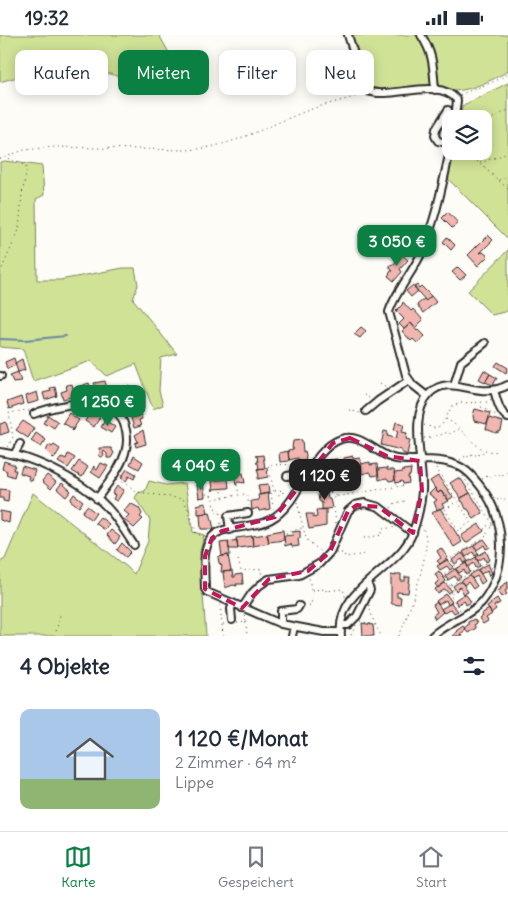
<!DOCTYPE html>
<html lang="de">
<head>
<meta charset="utf-8">
<style>
  :root { --surface:#fff; --page:#f2f2f3; --text:#1f2937; --muted:#747a83; --line:#e0e1e3; --accent:#0b8043 }
  body { margin:0; font-family:Delius,sans-serif; background:var(--page); color:var(--text); height:100vh; display:flex; flex-direction:column; font-size:19px; white-space:nowrap }
  * { box-sizing:border-box; margin:0 }
  p { font-size:16px; color:var(--muted) }
  .icon { flex:none; width:28px; height:28px; fill:none; stroke:currentColor; stroke-width:2; stroke-linecap:round; stroke-linejoin:round }
  .map { position:relative; height:601px; overflow:hidden }
  .details { display:flex; flex-direction:column; background:var(--surface); flex:1 }
  .details>* { flex:none }
  .top-card { position:absolute; left:15px; top:15px; width:479px; height:45px; display:flex; gap:10px }
  .buttons { position:absolute; left:442px; top:75px; display:grid; gap:10px }
  .buttons a { display:grid; place-items:center; width:50px; height:50px; border-radius:10px; background:var(--surface); box-shadow:0 2px 12px #0003; font-size:25px }
  .price { position:absolute; translate:-50% -42px; padding:0 11px; border-radius:10px; background:var(--accent); color:#fff; font-size:16px; line-height:32px; filter:drop-shadow(0 1px 2px #0008) }
  .price::after { content:''; position:absolute; left:50%; top:30px; width:15px; height:11px; margin-left:-8px; background:inherit; clip-path:polygon(0 0,100% 0,50% 100%) }
  .price.on { background:#222; color:#fff }
  ul { padding:0; list-style:none }
  li { display:flex; align-items:center; gap:15px; height:125px; padding:0 20px }
  li+li { border-top:1px solid var(--line) }
  li span { display:grid; place-items:center; flex:none; width:140px; height:100px; border-radius:10px; color:#555 }
  li>.icon { margin-inline-start:auto }
  span .icon { width:60px; height:60px; fill:#fffc; stroke-width:1 }
  li b { font-size:21px }
  h2 { display:flex; justify-content:space-between; align-items:center; height:60px; padding:0 20px; font-size:21px }
  .pill { padding:0 18px; border-radius:10px; background:var(--surface); box-shadow:0 2px 12px #0003; font-size:18px; line-height:45px }
  .pill.on { background:var(--accent); color:#fff }
  .status { display:flex; justify-content:space-between; align-items:center; height:35px; padding:0 25px; background:var(--surface); direction:ltr }
  .status svg { height:14px; fill:currentColor }
  .dock { display:flex; justify-content:space-around; align-items:center; height:70px; border-top:1px solid var(--line); background:var(--surface); font-size:14px; color:var(--muted) }
  .dock a { display:grid; justify-items:center; gap:2px }
  .dock .on { color:var(--accent) }
  .map>svg:first-child { display:block }
  .green { fill:#d0e296; stroke:#7e8660 }
  .lines { fill:none; stroke-linecap:round; stroke-linejoin:round }
  .stream { stroke:#6c89a3; stroke-width:2 }
  .building { fill:#f1b6af; stroke:#2b2b2b }
  .minor-casing { stroke:#2b2b2b; stroke-width:10 }
  .path { stroke:#2b2b2b; stroke-width:1; stroke-dasharray:1 4; stroke-linecap:butt }
  .minor { stroke:#fdfcf7; stroke-width:6 }
  .marked { fill:none; stroke:#c2185b; stroke-width:4; stroke-dasharray:10 6; stroke-linejoin:round }
</style>
</head>
<body>
<div class="status"><b>19:32</b><svg viewBox="0 0 49 12"><path d="M0 12V9h3v3zM5 12V6h3v6zM10 12V3h3v9zM15 12V0h3v12zM26 1h20v11H26zM47 4h2v5h-2z"/></svg></div>
<div class="map">
<svg width="508" height="601" viewBox="0 0 508 601">
  <rect width="100%" height="100%" fill="#fdfcf7"/>
  <filter id="ink" filterUnits="userSpaceOnUse"><feTurbulence type="fractalNoise" baseFrequency=".02" numOctaves="2"/><feDisplacementMap in="SourceGraphic" scale="10" xChannelSelector="R" yChannelSelector="G"/><feConvolveMatrix kernelMatrix="1 2 1 2 8 2 1 2 1" color-interpolation-filters="sRGB"/></filter>
  <g filter="url(#ink)">
    <path class="green" d="M0,0H159L181,39L179,41H117L111,39C74,36 36,35 0,47Z
      M350,0H418L430,19L432,50L429,52L373,56L367,51Z
      M424,0H508V36C495,44 447,69 438,47C436,43 437,37 436,32C435,20 432,10 424,0Z
      M508,48V204L448,144L454,116H484V84H461L462,71Z
      M5,126L42,131L44,160L36,164L37,245H60L123,233H135L138,250L133,264L177,319L161,323L159,356L163,370L153,374L136,329L107,341L91,326L33,346L23,314L0,312V127Z
      M508,215V276L492,280L468,256Z
      M149,446L166,450L185,448L193,497L204,500L200,517L206,601H0V527L5,524L33,458L127,532L134,539L148,506L150,485L135,463L138,458L145,456Z"/>
    <g class="lines">
      <path class="stream" d="M0,304L25,305L66,301"/>
    </g>
    <path class="building" d="M448,177L458,188L452,193L442,183Z
      M488,200L493,205L480,218L483,217L488,221L478,231L468,220Z
      M447,202L455,210L451,215L443,207Z
      M399,217L408,225L400,234L402,237L394,246L388,241L391,236H393L390,233V230L394,229L397,225H398L396,221V218Z
      M458,232L466,240L460,245L452,237Z
      M413,250L418,256L411,262L406,256Z
      M417,250L419,253L421,251L431,261L426,266L414,252Z
      M431,261L436,267L423,278L417,270L424,264L426,266Z
      M403,267L411,276L413,274L423,285L415,293L411,288L404,294L399,289L404,284L396,276L402,270Z
      M411,288L417,296L418,294L425,301L417,308L413,304L411,306L402,296Z
      M361,292L366,296L360,303L354,299Z
      M14,323L16,330L7,334L5,327Z
      M22,324L25,335L18,337L15,328Z
      M498,327L508,333L506,338L495,331Z
      M484,335L490,339L485,347L479,344Z
      M18,337L21,346L13,347L10,340Z
      M490,339L497,343L493,350L485,347Z
      M105,346L108,357L99,359L94,348Z
      M89,348L92,359L90,353L85,354L87,361L86,359L78,362L77,357L79,356L78,352Z
      M72,349L75,361L63,364L61,357L67,355L66,350Z
      M130,351L131,353L134,352L137,360L122,364L121,354Z
      M55,352L57,361L45,365L43,358L51,356L50,353Z
      M37,357L39,366L28,369L26,361Z
      M21,362L23,369L9,374L7,367Z
      M138,365L139,370L135,371L137,377L130,379L126,369Z
      M475,374L490,378L487,389L474,386L473,380Z
      M91,376L100,382L94,392L85,386Z
      M69,378L79,385L72,396L73,394L63,388L62,389Z
      M48,380L58,387L54,393L48,389L47,390L43,388Z
      M141,380L142,384L139,385L141,391L134,393L131,383Z
      M489,383L503,387L501,396L496,398L486,394Z
      M105,385L115,392L111,398L101,392Z
      M23,386L34,393L28,403L16,395Z
      M6,387L9,397L0,400V389Z
      M396,387L404,389L402,397L407,398L406,404L410,405L407,420L401,417V415L381,410L384,396L388,397L387,401L396,403L398,396L394,395Z
      M143,395L146,409L136,412L135,408L138,407L135,400Z
      M36,398L46,405L41,412L31,406Z
      M302,405L303,417L305,416L306,420L305,427L302,426L299,428L298,423L289,425L288,415L294,414L292,413L293,406Z
      M49,410L52,412L54,410L60,414L54,424L46,416Z
      M99,413H111L114,418L111,423H107V419L104,416L103,418L104,421L102,422L99,421V419L100,418Z
      M288,416L289,426L280,427L279,418Z
      M68,419L75,423L68,433L58,427L62,422L66,424Z
      M263,420L265,433L257,434H259L258,428H256L258,427L257,421H255Z
      M134,421L143,427L139,434L130,429Z
      M353,421V424L360,423L361,433V431L346,435L344,423Z
      M337,424L338,426L344,425L346,436L345,434L339,435V437V435L333,437V434L329,435L328,425Z
      M4,426L15,430L13,435H16L14,442L6,439L7,436L2,434Z
      M79,426L88,432L82,442L72,436Z
      M370,427V430L377,429L378,440L372,441L371,438L369,437L362,439L361,429Z
      M101,428L108,431L100,443L91,437L94,431V433L97,435Z
      M22,431L35,435L32,446L28,444L29,441L20,438Z
      M329,432L330,441L320,443L319,433Z
      M265,433H267L268,442L257,444L259,441L257,434Z
      M387,433V435H394L395,445L389,446L388,444L386,443L379,445L378,434Z
      M127,434L136,439L134,444L129,441L126,446L121,443Z
      M411,434L410,441H408L409,448L403,449L402,446L396,448L394,438L403,437V435Z
      M243,438L245,448L238,447L236,450L234,439Z
      M47,440L56,447L51,454L42,446Z
      M438,441L453,462L448,465L446,459L444,461L441,456L438,458L430,446Z
      M327,442L328,448H330L331,457L322,459L321,450H318V443H317Z
      M458,443L459,445L461,444L470,458L461,463L450,448Z
      M228,444L229,453L213,454V456L212,446Z
      M62,448L71,456L66,462L57,454Z
      M203,448L205,462L198,463L199,462L198,456H197H198L197,450H196Z
      M268,449L269,458L260,460L258,450Z
      M117,451L124,455L117,466L113,464L115,460L112,459Z
      M435,453L438,458L441,456L449,466L442,469L444,472L437,475L434,467L437,465L429,459Z
      M0,454L9,455L8,467L3,466V463H0Z
      M268,458L270,474L259,476L258,473L252,475L251,466L259,465L258,460Z
      M327,458L328,464H330L332,473L322,475V468L319,466L318,459Z
      M470,458L483,478L474,484L470,479H471L468,474H466L463,467L461,466V463Z
      M74,459L83,466L79,472L70,465Z
      M130,468L139,473L142,479L140,482L143,484L134,493L124,485L129,480L124,476Z
      M206,468L208,478L198,479V472L196,470Z
      M87,471L96,478L91,485L82,477Z
      M440,473L462,507L454,512L432,478Z
      M326,474V491L309,494L306,479H313V483L317,482L316,475Z
      M0,476L10,478L9,488L0,485Z
      M210,477L214,494H201L200,479Z
      M100,482L109,489L105,495L95,488Z
      M479,489L484,496L466,508L461,501Z
      M111,495L120,502L115,509L107,500Z
      M283,495L284,505L269,507L267,498Z
      M300,496V503L298,504L299,511L292,512L291,509L285,511L284,501L293,500L292,497Z
      M267,499L269,508L253,511L252,501Z
      M252,501L253,511L238,513L236,503Z
      M484,504L490,512L486,514L484,510L477,515L474,510Z
      M237,505L238,514H229L228,507Z
      M228,507L230,520L222,521L220,508Z
      M122,508L131,517L126,522L117,515Z
      M473,511L479,519L475,521L473,517L466,522L463,517Z
      M441,513L448,523L440,529L437,526L441,523L437,516Z
      M486,516L490,525L486,527L484,522L478,526L476,522Z
      M462,518L468,526L464,528L462,524L455,529L452,525Z
      M228,520L231,536L221,537L222,531L219,528L218,522Z
      M476,522L480,531L476,533L474,528L468,532L466,528Z
      M447,525L454,532L450,535L447,531L440,535L437,531Z
      M466,528L470,537L466,540L464,535L459,538L456,534Z
      M488,529L492,538L489,541L487,535L481,539L478,535Z
      M455,534L461,542L457,545L455,541L448,545L445,541Z
      M232,536L233,542H235V540L242,539L243,549H236L237,551L233,550L225,553L223,537Z
      M439,536L446,546L438,553L435,549L439,546L435,539Z
      M476,536H479L485,546L481,549L477,541L472,544L470,540Z
      M396,539H401V546H405V542H410L408,558L397,557V562H401L400,570L392,569L391,567V540L396,541Z
      M470,541L477,551L473,554L468,547L464,550L461,546Z
      M459,547H462L468,557L464,559L460,552L456,556L453,551Z
      M508,547V554L505,556L507,559L502,562L498,556L501,554L500,552Z
      M445,548L452,556L448,558L445,554L438,559L435,554Z
      M446,559L452,567L448,570L446,565L438,570L436,566Z
      M464,559L467,561L471,567L466,570L464,565L457,570L455,565Z
      M497,563L500,568L494,571L496,574L491,578L487,572L491,569L490,568Z
      M437,567L443,577L435,584L433,580L437,577L433,570Z
      M451,568L458,576L454,578L451,574L444,578L441,574Z
      M489,574L492,579L486,583L488,586L483,589L479,583L482,581L481,579Z
      M474,584L477,588L474,590L476,593L468,598L464,593L468,590V587Z
      M362,588L373,590L374,601H363Z
      M463,591L466,595L460,599L462,601H454L453,600L457,597L456,596Z"/>
    <g class="lines">
      <g class="minor-casing">
        <path id="minor" d="M348,0L363,48L368,56C392,65 438,41 457,65L455,84
          M421,0C434,20 433,32 435,55
          M448,75L436,94L435,101L438,106L451,109
          M0,341H1
          M454,350L461,327L485,308
          M494,355C497,365 499,377 508,383
          M427,361L413,350L406,340L389,277C395,258 412,238 421,219C436,185 443,147 451,111
          M366,376L378,366L409,345
          M34,379C47,373 89,364 102,368C123,374 131,398 125,418C120,435 107,449 97,464
          M0,417C37,422 88,449 112,478C120,488 127,500 134,510
          M14,420L20,409
          M287,441L304,438L306,441
          M230,495L228,481L248,478
          M242,573L252,558L260,550L269,544L299,540L319,529L330,517L348,476L355,470L365,468L379,472L413,498
          M232,585L231,574L233,568
          M281,589V576L297,574L299,571
          M341,590H348L357,581L370,555L367,548
          M341,597H324L281,589L207,557L205,554C205,536 199,504 221,496C229,493 239,493 247,491C258,489 267,488 276,481C302,462 310,415 341,404C362,397 377,421 396,424C416,427 438,422 456,430C467,434 474,443 481,452C507,486 508,534 482,567C468,582 447,587 432,601
          M292,601L294,592
          M341,601C335,552 398,537 413,497C417,485 421,470 422,456C424,429 408,381 429,359C451,336 477,367 508,350"/>
      </g>
      <path class="path" d="M460,60C476,52 493,49 508,39
        M484,88L508,75
        M466,116L508,154
        M0,124L24,115L54,112L184,115C227,114 265,92 304,77C323,69 344,66 363,59
        M480,128L508,118
        M499,145L508,142
        M0,238L19,195L22,159L27,134L24,130L7,123
        M380,348L388,353
        M364,360L372,365
        M481,372L498,381
        M349,375L360,378
        M446,384C464,392 476,421 499,416
        M424,390L435,393L442,390L452,371L460,368L488,367L491,364
        M424,403H429L433,400L435,402L437,400L438,401L448,397L450,399L459,394
        M8,412L13,402L9,378L26,375L29,376
        M460,425L467,420L468,422L472,419L474,421L478,418L479,420L486,415
        M436,433L471,487L458,496L445,475L457,466
        M118,444L138,457L183,464L190,478L196,499L205,501
        M482,444L486,441L488,443L497,439L499,440L502,438L503,440L508,437
        M237,450L239,459
        M222,456L223,462
        M275,456L283,455V458L278,460
        M206,459L211,460L213,464L245,459L247,460L249,471
        M335,461L338,456L336,447
        M213,464L214,473L219,474V476H216V477H220L221,490
        M497,465L501,463L502,466L506,463L508,464
        M297,467L306,504L321,517
        M391,473L395,468L405,466
        M273,474L271,457L274,456L268,430L305,429L306,431
        M336,488L333,465L334,462L406,450
        M492,490L489,492L490,493L494,491
        M290,496L291,491
        M286,498L302,493
        M364,503L382,500V494L396,492
        M336,518H344L345,522L367,519
        M238,525L241,536L261,534L262,543
        M451,550L488,527L492,533
        M312,555L326,554V556L343,554L346,564
        M220,570L222,589H228
        M369,570C370,577 377,596 382,601
        M304,571L311,570V567H313L309,542
        M460,575L450,560L454,557L443,540L456,532L450,524L488,500L484,493L492,488L463,441
        M360,586L376,590
        M246,587L247,601
        M237,588L246,587L245,579
        M222,590L223,601
        M351,600L356,590
        M55,601L60,580
        M399,601C408,581 428,524 426,504C426,499 423,494 421,490"/>
      <use href="#minor" class="minor"/>
    </g>
  </g>
  <path class="marked" d="M350,403L387,421L420,426L422,456L413,498L379,472L357,470L348,476L330,517L308,536L269,544L242,573L205,554V521L212,503L222,496L275,482L333,408Z"/>
</svg>
<div class="buttons">
<a><svg class="icon" aria-label="layers" viewBox="0 0 24 24"><path d="M12 4l9 5-9 5-9-5zM3 14l9 5 9-5"/></svg></a>
</div>
<b class="price" style="left:397px;top:232px">3 050 €</b>
<b class="price" style="left:108px;top:392px">1 250 €</b>
<b class="price" style="left:201px;top:456px">4 040 €</b>
<b class="price on" style="left:325px;top:466px">1 120 €</b>
<div class="top-card">
<a class="pill">Kaufen</a>
<a class="pill on">Mieten</a>
<a class="pill">Filter</a>
<a class="pill">Neu</a>
</div>
</div>
<section class="details">
<h2>4 Objekte<svg class="icon" aria-label="filters" viewBox="0 0 24 24"><path d="M4 7h16M4 17h16"/><circle cx="9" cy="7" r="2"/><circle cx="15" cy="17" r="2"/></svg></h2>
<ul>
<li><span style="background:linear-gradient(#a9c7e8 70%,#8fb573 0)"><svg class="icon" aria-label="home" viewBox="0 0 24 24"><path d="M3 11l9-7 9 7M6 9v11h12V9"/></svg></span><div><b>1 120 €/Monat</b><p>2 Zimmer · 64 m²</p><p>Lippe</p></div></li>
</ul>
</section>
<nav class="dock">
<a class="on"><svg class="icon" aria-label="map" viewBox="0 0 24 24"><path d="M3 6l6-2 6 2 6-2v14l-6 2-6-2-6 2zM9 4v14M15 6v14"/></svg>Karte</a>
<a><svg class="icon" aria-label="saved" viewBox="0 0 24 24"><path d="M7 4h10v16l-5-4-5 4z"/></svg>Gespeichert</a>
<a><svg class="icon" aria-label="home" viewBox="0 0 24 24"><path d="M3 11l9-7 9 7M6 9v11h12V9"/></svg>Start</a>
</nav>
</body>
</html>
